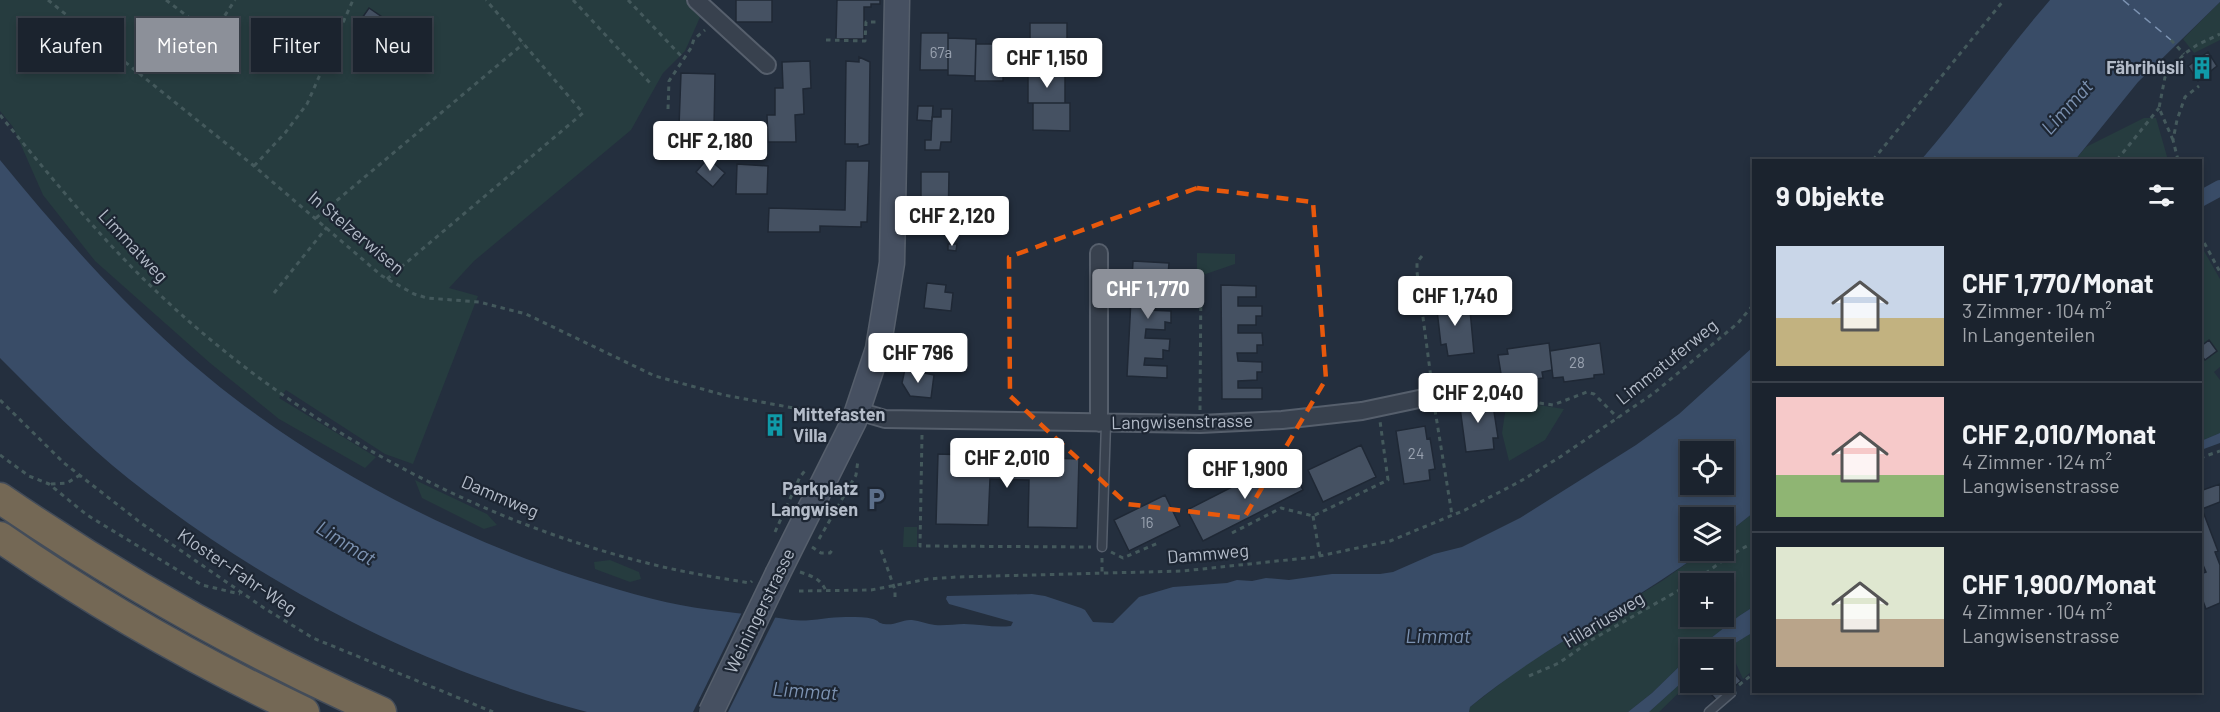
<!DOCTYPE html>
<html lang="de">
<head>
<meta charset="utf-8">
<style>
  :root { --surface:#1b232e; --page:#242b36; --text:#f1f3f6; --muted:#a0a4aa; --line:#39404a; --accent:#8c9099 }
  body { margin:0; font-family:Barlow,sans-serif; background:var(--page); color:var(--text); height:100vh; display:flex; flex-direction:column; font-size:22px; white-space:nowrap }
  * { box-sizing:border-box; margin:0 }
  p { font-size:20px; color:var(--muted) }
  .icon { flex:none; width:33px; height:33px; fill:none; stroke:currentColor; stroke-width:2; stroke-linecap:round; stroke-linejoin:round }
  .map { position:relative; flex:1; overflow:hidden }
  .details { position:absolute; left:1752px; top:159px; width:450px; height:534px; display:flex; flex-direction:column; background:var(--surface); border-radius:0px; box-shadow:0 3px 9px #0003,0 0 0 2px var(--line) }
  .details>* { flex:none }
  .guide { position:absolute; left:18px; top:18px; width:570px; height:54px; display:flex; gap:12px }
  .buttons { position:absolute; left:1680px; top:441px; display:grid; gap:12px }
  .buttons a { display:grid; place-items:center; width:54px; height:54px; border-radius:0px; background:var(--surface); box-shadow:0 3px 9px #0003,0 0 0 2px var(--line); font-size:30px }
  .price { position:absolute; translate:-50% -51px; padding:0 14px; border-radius:6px; background:#fff; color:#222; font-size:20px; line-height:39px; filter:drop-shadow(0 2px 3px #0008) }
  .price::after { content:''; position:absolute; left:50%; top:36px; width:18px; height:14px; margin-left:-9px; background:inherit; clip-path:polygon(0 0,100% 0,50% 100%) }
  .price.on { background:var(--accent); color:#fff }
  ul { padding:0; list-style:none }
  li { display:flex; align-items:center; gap:18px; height:150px; padding:0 24px }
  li+li { border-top:2px solid var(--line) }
  li span { display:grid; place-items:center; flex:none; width:168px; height:120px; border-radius:0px; color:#555 }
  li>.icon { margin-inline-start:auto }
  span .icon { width:72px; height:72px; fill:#fffc; stroke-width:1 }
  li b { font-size:26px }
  h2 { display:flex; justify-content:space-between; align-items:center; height:72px; padding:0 24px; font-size:26px }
  .tag { padding:0 21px; border-radius:0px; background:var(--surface); box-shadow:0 3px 9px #0003,0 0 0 2px var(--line); font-size:21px; line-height:54px }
  .tag.on { background:var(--accent); color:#fff }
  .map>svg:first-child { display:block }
  .green { fill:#263c3f; fill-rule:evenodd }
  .water { fill:#394c67; fill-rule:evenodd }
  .pier { fill:#242f3e }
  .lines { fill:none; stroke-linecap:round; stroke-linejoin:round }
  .canal { stroke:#394c67; stroke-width:16 }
  .ferry { stroke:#7c92b1; stroke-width:1.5; stroke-dasharray:8 6; stroke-linecap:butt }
  .building { fill:#455162; stroke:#1f2835; stroke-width:1.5 }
  .service-casing { stroke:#565f6c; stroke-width:11 }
  .minor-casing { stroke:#565f6c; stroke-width:20 }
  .secondary-casing { stroke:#565f6c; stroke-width:27 }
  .motorway-casing { stroke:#434c59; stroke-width:33 }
  .path { stroke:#44595c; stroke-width:3; stroke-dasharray:4.5 4.5; stroke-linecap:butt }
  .service { stroke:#38414e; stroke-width:8 }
  .minor { stroke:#38414e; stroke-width:16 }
  .secondary { stroke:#465061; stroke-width:24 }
  .motorway { stroke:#746855; stroke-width:30 }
  .secondary-bridge-casing { stroke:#565f6c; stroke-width:27; stroke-linecap:butt }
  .secondary-bridge { stroke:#465061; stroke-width:24 }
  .marked { fill:none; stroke:#e8590c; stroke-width:4.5; stroke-dasharray:12 8; stroke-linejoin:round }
  .labels { text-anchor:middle; stroke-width:4.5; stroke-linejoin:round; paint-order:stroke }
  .number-label { font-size:15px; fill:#98a1af }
  .poi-label { font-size:18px; font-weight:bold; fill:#b4bcc9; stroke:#1d2633; text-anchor:end }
  .street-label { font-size:18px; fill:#b4bcc9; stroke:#1d2633 }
  .water-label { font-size:20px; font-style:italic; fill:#7c92b1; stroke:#1d2633 }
</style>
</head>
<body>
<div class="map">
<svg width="2220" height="712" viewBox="0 0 2220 712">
  <rect width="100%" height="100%" fill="#242f3e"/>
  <path class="green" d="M0,0H686L701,15L685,51L663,73L631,130L474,261L449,288L478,296L413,464L385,454L286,390L279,398L376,457L365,468L279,419L210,363L95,261L43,195L13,127L0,111Z
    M2220,2V40L2194,53L2183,39Z
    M2144,118H2156L2168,160H2075L2086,147Z
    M2200,244L2220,279V367L2214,372L2220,380V433L2201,441Z
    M1197,253L1235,254V264L1197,277Z
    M1507,400L1564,409L1545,440L1509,461L1502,433Z
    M415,480L487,514L497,525L484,529L422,498Z
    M1753,513V607L1739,616L1697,649L1690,650V656L1652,693L1628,712H1469L1470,707L1523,666L1662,581L1704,551L1724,550V536ZM1690,584H1724V616H1690Z
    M904,527H917V547H903Z
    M610,560L639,572L641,579L630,582L595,569L594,562Z
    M1753,632V670L1743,679L1729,648L1724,652L1722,650L1729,647Z
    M1690,675V682L1659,712H1649Z"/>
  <path class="water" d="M2050,0H2220V2L2138,82L2075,160H1921C1966,108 2005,52 2050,0Z
    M0,160C76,253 159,345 257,415C375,500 513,563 653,599C698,611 746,613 792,620C811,622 831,616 850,617C857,617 866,617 873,619C882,622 875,622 884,624C895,626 902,619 912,620C920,621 927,624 935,625C944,626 955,624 964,624C980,624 994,628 1011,626L1013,622L949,604L946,599L947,596L1032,594L1045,596L1081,608L1085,610L1093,622L1113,623L1139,597L1173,587L1227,583L1237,580L1252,581L1266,578L1289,580L1332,574H1380L1393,572L1434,554L1462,547L1520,518L1636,445L1679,414L1753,347V513L1724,536V518H1690V550L1704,551C1628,606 1543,647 1470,707L1469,712H587C419,667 266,587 129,479C83,442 42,400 0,358ZM1690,452H1724V484H1690Z
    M2220,433V443L2201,450V441Z
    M1753,607V632C1730,647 1725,650 1697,649L1739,616Z
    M1690,656V675L1649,712H1628L1652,693Z"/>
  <path class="pier" d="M743,610L777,614L728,712H693Z"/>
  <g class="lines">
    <path class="canal" d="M2200,199L2220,188"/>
    <path class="ferry" d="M2123,0L2171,40"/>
  </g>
  <path class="building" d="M736,0H772V22H736Z
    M837,0H880V4H871V7H864V39H836Z
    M369,8L385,19L375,32L360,21Z
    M1030,23H1067V51H1030Z
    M921,33H948V70H920Z
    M948,38L976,39L975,76L948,75Z
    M976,44H1004L1003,81H975Z
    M2208,52L2217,66L2198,81L2188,66Z
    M859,57L870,62L869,144L858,147V144H845L846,61L859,62Z
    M810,61L811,88L803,89L804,114L795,115L796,142H768L767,115H775V88H783L782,62Z
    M681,73L715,74L714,127L679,126Z
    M1028,75H1065V103H1028Z
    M1033,103H1070V131L1033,130Z
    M918,106H933L932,121L917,120Z
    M941,109H952L951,142H941L940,150H925V140H931L932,117H941Z
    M725,130L756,133L755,146L724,143Z
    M708,158L725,173L713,187L696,172Z
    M846,161H869L867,222H861V227L820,226V232H768L769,208L845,210Z
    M737,164L768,166L767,194H736Z
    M921,172H949L948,227H921Z
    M948,244H957L956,251L948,250Z
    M1133,261L1169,263L1168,275L1149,274V283L1174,284L1173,295L1167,294V303L1148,302L1147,310L1171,311V323L1165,322V330L1146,329L1145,338L1170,339L1169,351L1163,350V359L1145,358L1144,365L1167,366V378L1127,376Z
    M927,283L946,285L945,292L953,293L951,311L924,308Z
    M1221,285L1256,286V297H1238V306H1262V316H1256V325H1238V333H1262L1263,345H1257V353H1237L1238,361L1262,362V372H1257V380L1238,381V388H1262V399H1222Z
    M1462,298L1464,311L1470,310L1474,353L1448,356L1446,344L1441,345L1436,301Z
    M2209,340L2217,351L2205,360L2200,354V347Z
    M1549,343L1552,370L1542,372L1543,378L1512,382V379L1502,380L1498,355L1508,354L1507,349Z
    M1600,343L1604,374L1594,375V378L1564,382L1563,377L1553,378L1550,351Z
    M905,369L934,375L931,398L910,396L902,383Z
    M1490,395L1491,406L1493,405L1498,438H1493L1494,449L1466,452L1459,400Z
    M770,414L784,417L780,436L766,433Z
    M1425,426L1427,439L1430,438L1435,469L1429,470L1430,480L1404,484L1396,431Z
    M1361,445L1376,477L1323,502L1308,470Z
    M938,454L1079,459L1077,528L1028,527L1029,480L990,479L988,525L936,524Z
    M1287,459L1303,490L1203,541L1187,510Z
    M2220,484V502L2202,509L2218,551L2215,552L2220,565V603L2206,609L2200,593V574L2206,572L2200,558V491Z
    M1165,495L1180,526L1129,551L1114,520Z
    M844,503L848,506L844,514L839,512Z
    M1724,661L1741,681L1717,701L1701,682H1724Z"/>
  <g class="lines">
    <g class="service-casing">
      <path id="service" d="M1102,547L1106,423
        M1709,712L1731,693"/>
    </g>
    <g class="minor-casing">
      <path id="minor" d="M696,0L767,65
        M1099,253V423
        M858,411L885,419L1200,424L1282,420L1362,411L1433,396"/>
    </g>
    <g class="secondary-casing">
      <path id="secondary" d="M778,573L854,421L878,349L892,263L897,0"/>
    </g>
    <g class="motorway-casing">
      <path id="motorway" d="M0,498C121,581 247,652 381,712
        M0,537C96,604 198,662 304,712"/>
    </g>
    <path class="path" d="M48,0L254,166L382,276L414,294L427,298L479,302L526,314L655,376L724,395L836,416
      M166,0L212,35L235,0
      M573,0L651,84
      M628,0L684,59
      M826,40L865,41L866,22H878
      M2171,40L2184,54
      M668,109L669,81L691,48L694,39L705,30
      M0,115C50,176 100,238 157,292C291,420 467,518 647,563C681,572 715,577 750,583L752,581
      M2173,140L2159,108L2165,77L2184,54L2197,45L2220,34
      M1873,160L2004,0
      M2117,160L2159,108
      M2178,160L2173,140L2177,120L2185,97L2199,86
      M254,166L285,133L307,104L353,0
      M316,218L523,44
      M2200,235L2220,272
      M1422,256L1417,262V272L1431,378
      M387,279L583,113L486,0
      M274,293L327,227
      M1444,388L1476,384L1519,393L1539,403L1553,405L1587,392L1594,394L1618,418
      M0,400L64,463L141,523L264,608L313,638L493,712
      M1200,410L1201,274
      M1435,410L1452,515
      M922,435L920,546L1091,547
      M0,455L29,476L49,484L87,515L202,585L240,594
      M2200,458L2220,451
      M51,484L67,483L80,475
      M1313,516L1320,556
      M775,532L800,477L807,468
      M1232,533L1281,508L1313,516L1388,480L1380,421
      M819,539L856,475L858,460
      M812,547L821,553H830L833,549
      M881,550L895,590V601
      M1111,552L1123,558L1158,543
      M1102,558V574
      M800,572C812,576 821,579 826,591
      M1691,584L1729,556L1754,542
      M799,591L871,590L928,579L957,577L1183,571L1315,557L1390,541L1465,510L1519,482L1560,457L1654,393L1738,323L1754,304
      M1529,676L1559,663L1593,639L1690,584
      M1739,685L1754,673"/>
    <use href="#service" class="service"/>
    <use href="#minor" class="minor"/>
    <use href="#secondary" class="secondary"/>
    <use href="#motorway" class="motorway"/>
    <g class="secondary-bridge-casing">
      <path id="secondary-bridge" d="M711,712L778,573"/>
    </g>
    <use href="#secondary-bridge" class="secondary-bridge"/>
  </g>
  <path class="marked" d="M1197,188L1313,202L1326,379L1244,518L1127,504L1010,396L1009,257Z"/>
  <defs>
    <g id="building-bare" transform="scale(1.8)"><path d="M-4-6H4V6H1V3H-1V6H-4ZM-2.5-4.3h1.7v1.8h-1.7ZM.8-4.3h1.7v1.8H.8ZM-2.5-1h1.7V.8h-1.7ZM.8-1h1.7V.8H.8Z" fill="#0f9aa8" stroke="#1d2633" stroke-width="2.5" paint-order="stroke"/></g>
    <g id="parking-bare" transform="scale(1.8)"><path d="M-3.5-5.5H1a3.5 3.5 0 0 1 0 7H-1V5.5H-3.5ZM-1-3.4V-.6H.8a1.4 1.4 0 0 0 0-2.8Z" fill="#5c6f8a" stroke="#1d2633" stroke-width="2.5" paint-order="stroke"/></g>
  </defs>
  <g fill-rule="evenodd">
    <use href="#building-bare" x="2202" y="68"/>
    <use href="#building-bare" x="775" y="425"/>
    <use href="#parking-bare" x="876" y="499"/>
  </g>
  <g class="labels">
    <g class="number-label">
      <text x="941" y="58">67a</text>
      <text x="1577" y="368">28</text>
      <text x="1416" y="459">24</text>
      <text x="1147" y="528">16</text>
    </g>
    <g class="poi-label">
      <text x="2184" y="74">Fährihüsli</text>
      <text x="793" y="421" text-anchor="start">Mittefasten<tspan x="793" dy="21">Villa</tspan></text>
      <text x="858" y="495">Parkplatz<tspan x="858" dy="21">Langwisen</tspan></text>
    </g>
    <g class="street-label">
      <text transform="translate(356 233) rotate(40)" y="6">In Stelzerwisen</text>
      <text transform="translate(133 246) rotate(47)" y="6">Limmatweg</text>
      <text transform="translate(1667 362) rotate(-39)" y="6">Limmatuferweg</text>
      <text transform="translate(1182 422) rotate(-1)" y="6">Langwisenstrasse</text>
      <text transform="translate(500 497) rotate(23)" y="6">Dammweg</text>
      <text transform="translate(1208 554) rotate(-5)" y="6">Dammweg</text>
      <text transform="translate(237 572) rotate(34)" y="6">Kloster-Fahr-Weg</text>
      <text transform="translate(760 611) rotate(-64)" y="6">Weiningerstrasse</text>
      <text transform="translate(1604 620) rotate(-31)" y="6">Hilariusweg</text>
    </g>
    <g class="water-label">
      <text transform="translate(2067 107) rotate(-48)" y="7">Limmat</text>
      <text transform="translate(346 543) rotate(32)" y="7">Limmat</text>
      <text x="1438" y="643">Limmat</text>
      <text transform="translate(805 691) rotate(4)" y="7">Limmat</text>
    </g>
  </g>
</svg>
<div class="buttons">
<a><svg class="icon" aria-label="locate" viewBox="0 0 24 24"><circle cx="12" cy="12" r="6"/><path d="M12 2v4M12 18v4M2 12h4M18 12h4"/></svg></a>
<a><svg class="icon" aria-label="layers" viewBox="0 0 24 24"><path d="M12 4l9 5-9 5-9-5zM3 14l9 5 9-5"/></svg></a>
<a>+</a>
<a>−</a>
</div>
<b class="price" style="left:1047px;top:89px">CHF 1,150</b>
<b class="price" style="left:710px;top:172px">CHF 2,180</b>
<b class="price" style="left:952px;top:247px">CHF 2,120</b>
<b class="price on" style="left:1148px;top:320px">CHF 1,770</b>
<b class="price" style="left:1455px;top:327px">CHF 1,740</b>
<b class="price" style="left:918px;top:384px">CHF 796</b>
<b class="price" style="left:1478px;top:424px">CHF 2,040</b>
<b class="price" style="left:1007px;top:489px">CHF 2,010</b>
<b class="price" style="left:1245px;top:500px">CHF 1,900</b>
<div class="guide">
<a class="tag">Kaufen</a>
<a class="tag on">Mieten</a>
<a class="tag">Filter</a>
<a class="tag">Neu</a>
</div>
<section class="details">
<h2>9 Objekte<svg class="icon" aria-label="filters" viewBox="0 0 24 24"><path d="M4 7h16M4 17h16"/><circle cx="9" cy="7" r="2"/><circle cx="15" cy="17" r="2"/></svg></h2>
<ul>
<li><span style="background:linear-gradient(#c9d6e8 60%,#c2b280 0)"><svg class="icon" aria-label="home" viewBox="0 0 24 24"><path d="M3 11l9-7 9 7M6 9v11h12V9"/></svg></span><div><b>CHF 1,770/Monat</b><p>3 Zimmer · 104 m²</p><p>In Langenteilen</p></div></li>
<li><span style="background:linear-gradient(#f6c9c9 65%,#8fb573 0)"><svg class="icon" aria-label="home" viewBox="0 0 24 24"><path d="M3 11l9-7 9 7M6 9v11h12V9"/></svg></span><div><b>CHF 2,010/Monat</b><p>4 Zimmer · 124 m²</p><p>Langwisenstrasse</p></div></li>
<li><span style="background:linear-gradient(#dfe7d0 60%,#b9a48a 0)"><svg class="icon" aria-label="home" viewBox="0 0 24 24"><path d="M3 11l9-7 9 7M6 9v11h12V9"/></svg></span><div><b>CHF 1,900/Monat</b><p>4 Zimmer · 104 m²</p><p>Langwisenstrasse</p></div></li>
</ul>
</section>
</div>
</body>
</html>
